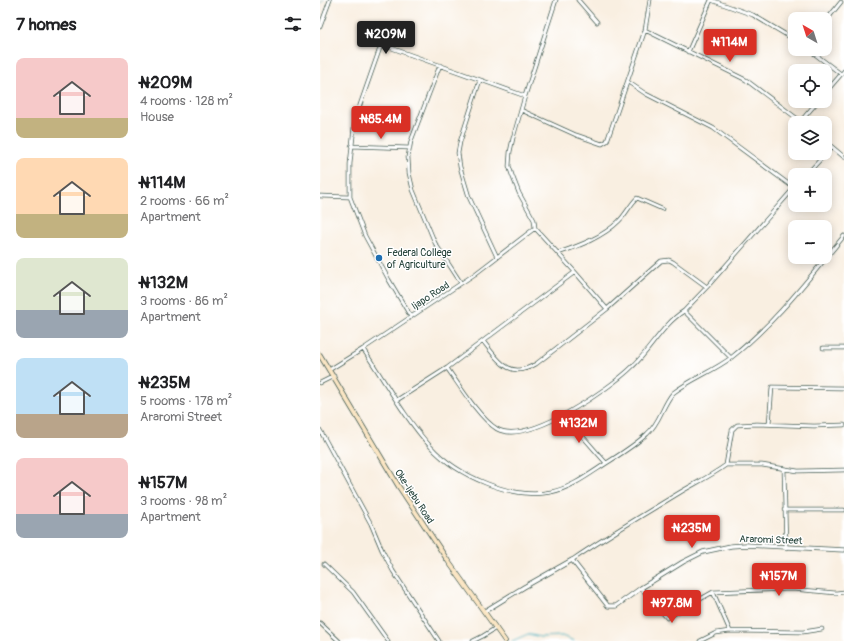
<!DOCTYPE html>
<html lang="en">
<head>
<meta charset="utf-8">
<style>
  :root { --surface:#fff; --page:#f6f6f6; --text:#202124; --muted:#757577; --accent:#d93025 }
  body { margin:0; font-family:Pangolin,sans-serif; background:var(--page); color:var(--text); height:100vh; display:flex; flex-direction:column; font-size:15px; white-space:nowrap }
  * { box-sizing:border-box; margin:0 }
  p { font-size:13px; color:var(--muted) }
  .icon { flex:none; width:22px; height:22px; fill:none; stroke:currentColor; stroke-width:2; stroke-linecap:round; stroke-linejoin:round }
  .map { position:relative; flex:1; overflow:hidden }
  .sheet { display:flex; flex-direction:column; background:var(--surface); width:320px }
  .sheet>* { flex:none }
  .needle { width:26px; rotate:321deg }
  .controls { position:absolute; left:468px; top:12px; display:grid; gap:8px }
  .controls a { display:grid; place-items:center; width:44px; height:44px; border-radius:8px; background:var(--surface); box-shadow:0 2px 10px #0003; font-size:20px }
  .price { position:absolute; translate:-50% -34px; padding:0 9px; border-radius:4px; background:var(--accent); color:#fff; font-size:13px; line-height:26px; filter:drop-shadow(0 1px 2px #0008) }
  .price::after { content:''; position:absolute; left:50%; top:24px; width:12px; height:9px; margin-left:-6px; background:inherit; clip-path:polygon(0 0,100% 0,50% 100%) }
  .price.active { background:#222; color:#fff }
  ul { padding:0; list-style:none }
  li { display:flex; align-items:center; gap:12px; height:100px; padding:0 16px }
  li span { display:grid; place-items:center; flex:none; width:112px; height:80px; border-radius:8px; color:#555 }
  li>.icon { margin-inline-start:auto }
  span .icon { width:48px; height:48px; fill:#fffc; stroke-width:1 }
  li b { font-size:17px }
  h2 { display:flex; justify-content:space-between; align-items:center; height:48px; padding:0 16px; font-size:17px }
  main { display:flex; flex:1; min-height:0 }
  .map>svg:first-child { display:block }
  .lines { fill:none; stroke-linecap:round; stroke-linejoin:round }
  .stream { stroke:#3dacbc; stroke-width:1 }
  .minor-casing { stroke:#40584e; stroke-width:4.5 }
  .tertiary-casing { stroke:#40584e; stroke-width:5 }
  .secondary-casing { stroke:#40584e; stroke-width:5.5 }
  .minor { stroke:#fff; stroke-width:3 }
  .tertiary { stroke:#fff; stroke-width:3.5 }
  .secondary { stroke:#fbe6c4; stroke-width:4 }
  .poi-dot { fill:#1f6fb2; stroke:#fff; stroke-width:1.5 }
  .labels { text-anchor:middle; stroke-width:3; stroke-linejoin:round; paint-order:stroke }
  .poi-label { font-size:10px; fill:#1f3d34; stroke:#fff; text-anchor:start }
  .street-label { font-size:10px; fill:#1f3d34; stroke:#fff }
</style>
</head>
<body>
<main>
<section class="sheet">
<h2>7 homes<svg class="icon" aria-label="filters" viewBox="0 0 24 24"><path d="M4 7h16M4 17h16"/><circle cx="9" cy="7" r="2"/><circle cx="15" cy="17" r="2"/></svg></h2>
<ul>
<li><span style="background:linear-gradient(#f6c9c9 75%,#c2b280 0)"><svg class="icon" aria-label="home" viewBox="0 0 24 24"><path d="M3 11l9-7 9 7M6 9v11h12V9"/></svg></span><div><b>₦209M</b><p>4 rooms · 128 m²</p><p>House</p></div></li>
<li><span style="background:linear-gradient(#ffd9b3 70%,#c2b280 0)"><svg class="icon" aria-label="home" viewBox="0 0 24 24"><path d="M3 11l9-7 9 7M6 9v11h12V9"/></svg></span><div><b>₦114M</b><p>2 rooms · 66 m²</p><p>Apartment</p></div></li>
<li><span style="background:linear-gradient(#dfe7d0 65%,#9aa5b1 0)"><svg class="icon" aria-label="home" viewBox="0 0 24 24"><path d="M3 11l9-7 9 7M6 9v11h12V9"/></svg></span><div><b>₦132M</b><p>3 rooms · 86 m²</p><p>Apartment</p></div></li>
<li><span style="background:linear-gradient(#bfe0f5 70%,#b9a48a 0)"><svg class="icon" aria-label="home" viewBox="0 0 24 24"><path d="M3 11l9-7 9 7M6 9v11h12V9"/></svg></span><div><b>₦235M</b><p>5 rooms · 178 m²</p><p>Araromi Street</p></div></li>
<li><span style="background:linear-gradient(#f6c9c9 70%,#9aa5b1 0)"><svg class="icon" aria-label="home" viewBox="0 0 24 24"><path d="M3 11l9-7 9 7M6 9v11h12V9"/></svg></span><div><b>₦157M</b><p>3 rooms · 98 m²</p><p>Apartment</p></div></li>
</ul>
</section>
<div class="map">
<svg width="524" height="641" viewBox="0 0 524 641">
  <rect width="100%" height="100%" fill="#fff"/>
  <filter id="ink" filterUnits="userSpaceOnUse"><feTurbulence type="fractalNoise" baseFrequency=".025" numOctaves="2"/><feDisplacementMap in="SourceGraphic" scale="8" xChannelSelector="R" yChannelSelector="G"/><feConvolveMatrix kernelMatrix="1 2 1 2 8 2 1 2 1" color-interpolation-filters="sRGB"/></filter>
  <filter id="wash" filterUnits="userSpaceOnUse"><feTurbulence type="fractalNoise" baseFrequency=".012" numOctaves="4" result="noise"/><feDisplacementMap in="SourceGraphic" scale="16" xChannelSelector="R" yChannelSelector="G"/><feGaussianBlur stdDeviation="0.9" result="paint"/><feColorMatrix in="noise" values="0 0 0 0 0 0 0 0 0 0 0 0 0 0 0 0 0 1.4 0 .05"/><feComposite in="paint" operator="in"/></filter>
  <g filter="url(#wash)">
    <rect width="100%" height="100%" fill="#f9efe1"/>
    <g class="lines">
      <path class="stream" d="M0,4L4,0
        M192,641L208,634L220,637L242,636L254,641"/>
    </g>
  </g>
  <g filter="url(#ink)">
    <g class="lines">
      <g class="minor-casing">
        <path id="minor" d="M236,0L205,96L193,138L190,152L189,166L192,175L199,193L214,220L215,228L255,272
          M258,0L277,22
          M391,0L433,15L475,40
          M505,22L521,2
          M0,27L10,0
          M325,30L426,80L483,123
          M488,49L521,74
          M368,52L391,0
          M120,65L91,141L88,157L89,173L93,190L115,243L141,283
          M160,80L140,142L138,153L140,167L149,197L177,257
          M308,82L326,94L393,128L474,188
          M505,93L524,71
          M201,110L256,135L282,144L287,141L325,30L330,0
          M481,121L498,101
          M505,141L524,157
          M31,146L90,148
          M486,175L512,147
          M0,196L30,197
          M238,253C259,246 283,237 299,221C306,214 310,205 317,198L342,209
          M91,317L69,280L45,236L30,197V164L34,127L40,105L60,48L62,46H66L205,96
          M163,341C179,361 189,380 216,364L287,309L341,261L349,260L353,262L387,287
          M503,348H524
          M43,349C65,381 84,417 110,446C137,476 192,500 231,492C251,488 268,475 285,464C299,455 314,446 327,434C340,423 342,406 353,393C371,379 394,371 412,357C455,323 489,278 524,236
          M411,358L364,311L387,287L474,188
          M127,368C139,385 160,419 177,429C208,446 291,388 313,366C331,349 343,324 364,311
          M9,370L43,349L155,274L215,228
          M0,383L14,376
          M77,400L127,368L255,272L287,309
          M244,415L286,463
          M449,424L452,387L524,388
          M0,430L51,524L62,550L73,571L119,641
          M406,465H442L478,471L524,470
          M464,469L466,548
          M464,510H524
          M252,560C287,536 323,515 359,493C374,484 391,476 406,465L412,430L417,425L437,424L494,426L524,425
          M4,564L33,592L68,641
          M321,588L347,618L393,592L472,589L516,593L524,592
          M393,592L410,631L483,632L502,629
          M0,623L19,641
          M153,641L163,636L176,628
          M380,641L396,633L410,631"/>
      </g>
      <g class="tertiary-casing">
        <path id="tertiary" d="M165,611L204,587L252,560L288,606H296L321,588L363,562L383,552L411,546L426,545L524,550"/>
      </g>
      <g class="secondary-casing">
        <path id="secondary" d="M0,355L79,487L128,561L185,641"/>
      </g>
      <use href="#minor" class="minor"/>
      <use href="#tertiary" class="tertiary"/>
      <use href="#secondary" class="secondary"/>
    </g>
  </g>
  <circle class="poi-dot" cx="59" cy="258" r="4"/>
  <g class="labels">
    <g class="poi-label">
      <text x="67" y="256">Federal College<tspan x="67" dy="12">of Agriculture</tspan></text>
    </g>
    <g class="street-label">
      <text transform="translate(110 295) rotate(-33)" y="4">Ijapo Road</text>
      <text transform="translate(95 496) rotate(57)" y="4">Oke-Ijebu Road</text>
      <text transform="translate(451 539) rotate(2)" y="4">Araromi Street</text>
    </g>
  </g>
</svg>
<div class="controls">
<a><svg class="needle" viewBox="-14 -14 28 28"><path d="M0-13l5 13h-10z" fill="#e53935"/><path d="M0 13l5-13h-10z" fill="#757577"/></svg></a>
<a><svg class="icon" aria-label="locate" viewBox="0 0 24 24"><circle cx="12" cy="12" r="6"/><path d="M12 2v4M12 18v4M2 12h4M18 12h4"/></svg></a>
<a><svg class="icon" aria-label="layers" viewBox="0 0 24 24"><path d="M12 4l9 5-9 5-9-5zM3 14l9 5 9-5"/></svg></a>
<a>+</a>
<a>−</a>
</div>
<b class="price active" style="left:66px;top:55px">₦209M</b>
<b class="price" style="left:410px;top:63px">₦114M</b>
<b class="price" style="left:61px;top:140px">₦85.4M</b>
<b class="price" style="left:259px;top:444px">₦132M</b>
<b class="price" style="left:372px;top:549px">₦235M</b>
<b class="price" style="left:459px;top:597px">₦157M</b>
<b class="price" style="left:352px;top:624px">₦97.8M</b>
</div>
</main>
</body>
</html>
